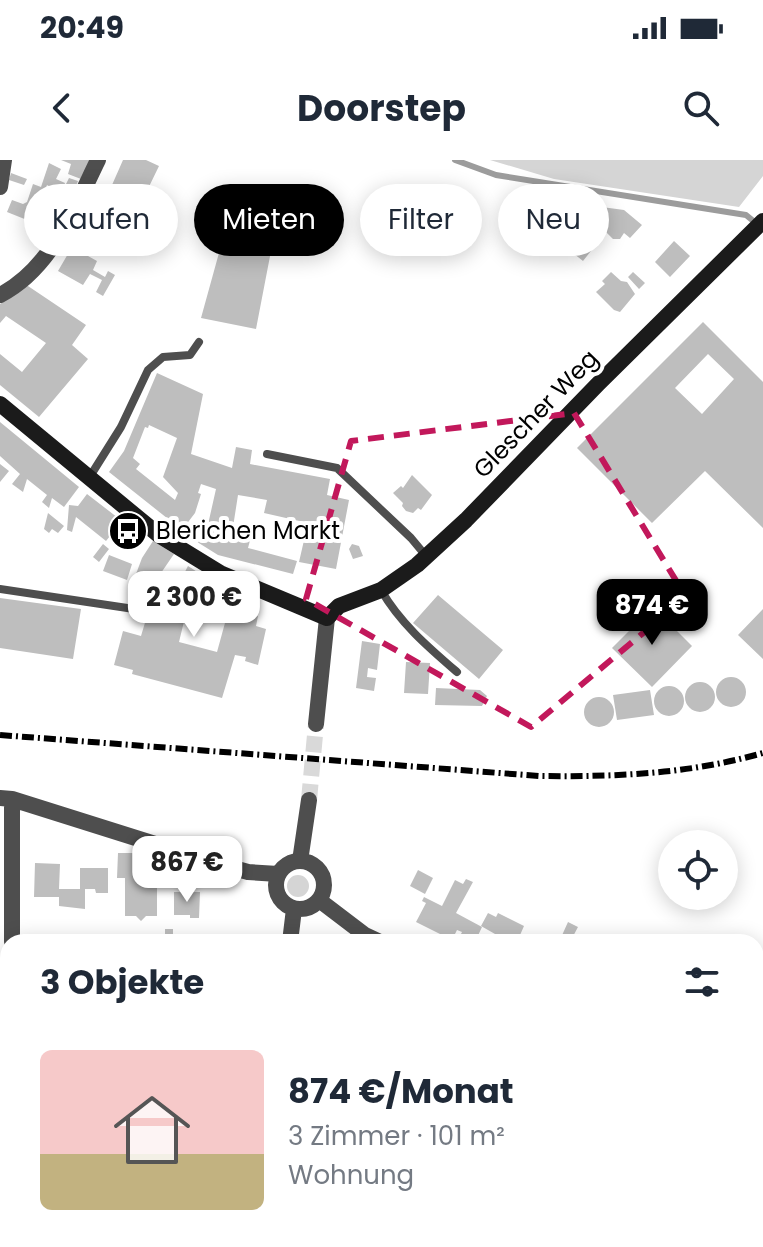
<!DOCTYPE html>
<html lang="de">
<head>
<meta charset="utf-8">
<style>
  :root { --surface:#fff; --page:#f2f2f3; --text:#1f2937; --muted:#747a83; --accent:#000 }
  body { margin:0; font-family:Poppins,sans-serif; background:var(--page); color:var(--text); height:100vh; display:flex; flex-direction:column; font-size:30px; white-space:nowrap }
  * { box-sizing:border-box; margin:0 }
  p { font-size:26px; color:var(--muted) }
  .icon { flex:none; width:44px; height:44px; fill:none; stroke:currentColor; stroke-width:2; stroke-linecap:round; stroke-linejoin:round }
  .map { position:relative; flex:1; overflow:hidden }
  .panel { position:absolute; left:0px; top:774px; width:764px; height:314px; display:flex; flex-direction:column; background:var(--surface); border-radius:24px 24px 0 0; box-shadow:0 4px 20px #0003 }
  .panel>* { flex:none }
  .top-card { position:absolute; left:24px; top:24px; width:716px; height:72px; display:flex; gap:16px }
  .fabs { position:absolute; left:658px; top:670px; display:grid; gap:16px }
  .fabs a { display:grid; place-items:center; width:80px; height:80px; border-radius:50%; background:var(--surface); box-shadow:0 4px 20px #0003; font-size:40px }
  .price { position:absolute; translate:-50% -68px; padding:0 18px; border-radius:16px; background:#fff; color:#222; font-size:26px; line-height:52px; filter:drop-shadow(0 2px 4px #0008) }
  .price::after { content:''; position:absolute; left:50%; top:48px; width:24px; height:18px; margin-left:-12px; background:inherit; clip-path:polygon(0 0,100% 0,50% 100%) }
  .price.current { background:var(--accent); color:#fff }
  ul { padding:0; list-style:none }
  li { display:flex; align-items:center; gap:24px; height:200px; padding:0 40px }
  li span { display:grid; place-items:center; flex:none; width:224px; height:160px; border-radius:12px; color:#555 }
  li>.icon { margin-inline-start:auto }
  span .icon { width:96px; height:96px; fill:#fffc; stroke-width:1 }
  li b { font-size:34px }
  h2 { display:flex; justify-content:space-between; align-items:center; height:96px; padding:0 40px; font-size:34px }
  .tag { padding:0 28px; border-radius:36px; background:var(--surface); box-shadow:0 4px 20px #0003; font-size:28px; line-height:72px }
  .tag.current { background:var(--accent); color:#fff }
  .status { display:flex; justify-content:space-between; align-items:center; height:56px; padding:0 40px; background:var(--surface); direction:ltr }
  .status svg { height:22px; fill:currentColor }
  header { display:flex; justify-content:space-between; align-items:center; height:104px; padding:0 40px; background:var(--surface); font-size:36px; font-weight:700 }
  .map>svg:first-child { display:block }
  .green { fill:#d5d5d5 }
  .lines { fill:none; stroke-linecap:round; stroke-linejoin:round }
  .stream { stroke:#9c9c9c; stroke-width:6 }
  .building { fill:#bebebe; fill-rule:evenodd }
  .street-tunnel { stroke:#d9d9d9; stroke-width:16; stroke-dasharray:16 8; stroke-linecap:butt }
  .lane { stroke:#4e4e4e; stroke-width:8 }
  .street { stroke:#4e4e4e; stroke-width:16 }
  .secondary { stroke:#1b1b1b; stroke-width:16 }
  .rail { stroke:#000; stroke-width:6; stroke-dasharray:12 4 2 4; stroke-linecap:butt }
  .marked { fill:none; stroke:#c2185b; stroke-width:6; stroke-dasharray:16 10; stroke-linejoin:round }
  .labels { text-anchor:middle; stroke-width:8; stroke-linejoin:round; paint-order:stroke }
  .street-label { font-size:24px; fill:#000; stroke:#fff }
  .poi-label { font-size:24px; fill:#000; stroke:#fff; text-anchor:start }
</style>
</head>
<body>
<div class="status"><b>20:49</b><svg viewBox="0 0 49 12"><path d="M0 12V9h3v3zM5 12V6h3v6zM10 12V3h3v9zM15 12V0h3v12zM26 1h20v11H26zM47 4h2v5h-2z"/></svg></div>
<header><svg class="icon" aria-label="back" viewBox="0 0 24 24"><path d="M15 5l-7 7 7 7"/></svg>Doorstep<svg class="icon" aria-label="search" viewBox="0 0 24 24"><circle cx="10" cy="10" r="6"/><path d="M15 15l6 6"/></svg></header>
<div class="map">
<svg width="763" height="1087" viewBox="0 0 763 1087">
  <rect width="100%" height="100%" fill="#fff"/>
  <path class="green" d="M490,0H763V16L739,47L554,19Z
    M287 726a11 11 0 1 1 22 0a11 11 0 1 1-22 0Z"/>
  <g class="lines">
    <path class="stream" d="M455,0L496,15L746,55L757,64"/>
  </g>
  <path class="building" d="M61,0H90L81,19L68,14L71,4Z
    M123,0H146L159,6L143,39L155,45L151,53L160,57L149,81L139,76L146,62L140,59L145,50L123,39L127,32L112,25Z
    M49,3L61,9L56,19L65,23L62,32L70,36L62,56L56,54L45,85L31,80L37,64L7,52L12,40L23,44L27,42L33,24L41,27ZM47,25L54,29L45,50L39,47Z
    M11,13L27,19L24,25L9,20Z
    M69,18L78,21L75,28L66,24Z
    M101,39L127,51L120,64L130,69L124,79L90,59L85,69L99,76L88,96L97,101L93,110L105,117L108,111L115,115L103,136L96,132L102,120L90,114L83,125L58,111L72,87L63,82L77,53L84,56L92,41L99,44Z
    M587,45L624,50L642,65L630,78L624,73L620,79H613L606,72L583,101L553,77L550,61L563,46L587,49Z
    M674,81L690,96L670,117L655,102Z
    M222,82L271,91L256,169L201,158Z
    M611,112L621,121L627,122L635,134L620,152L614,150L596,132L605,124L602,121Z
    M633,112L645,123L639,129L628,117Z
    M25,124L86,165L72,185L88,199L39,257L0,225V194L22,212L46,183L6,156L0,163V144Z
    M703,162L763,222V368L705,311L652,363L577,288ZM708,194L734,219L702,254L675,228Z
    M157,213L203,234L191,294L232,308L236,287L252,290L250,304L330,319L327,335L349,340L336,409L299,402L308,363L264,353L267,340L238,335L233,367L253,369L248,388L297,401L293,414L218,395L194,380L202,366L207,369L216,329L201,324L198,333L201,334L195,353L182,370L109,312L124,291ZM149,265L177,278L163,317L178,333L175,340L136,309L140,304L133,298L145,267L148,268Z
    M0,262L79,327L64,347L52,338L49,348L42,342L47,335L27,319L23,332L12,324L20,314L0,296Z
    M0,304L9,311L0,322Z
    M412,315L432,335L421,350L418,348L413,353L406,351L402,346L403,343L393,333L401,326L403,328Z
    M87,334L122,361L106,381L76,357L72,372L67,370L69,345L78,346Z
    M48,353L64,366L58,373L52,369L49,373L44,369Z
    M153,381L174,394L150,429L133,422L142,398Z
    M103,384L109,389L99,402L93,397Z
    M352,384L359,386L363,396L353,399L349,389Z
    M109,395L132,404L127,420L103,411Z
    M188,406L236,437L245,446L244,452L258,456L256,466L266,469L258,505L245,501L246,497L235,495L222,538L132,514L133,510L114,505L123,471L141,476L147,456L167,461L176,429ZM185,434L205,445L208,442L228,452L217,492L179,482L187,449L182,448Z
    M438,435L503,490L479,519L413,463Z
    M0,438L81,449L73,499L0,488Z
    M653,447L692,486L652,527L612,488Z
    M763,449V499L738,475Z
    M362,481L380,484L377,510L368,508L367,517L376,518L374,531L356,528Z
    M406,502L430,503L428,534L404,533Z
    M716 532a15 15 0 1 1 30 0a15 15 0 1 1-30 0Z
    M685 537a15 15 0 1 1 30 0a15 15 0 1 1-30 0Z
    M654 541a15 15 0 1 1 30 0a15 15 0 1 1-30 0Z
    M436,528L480,530L487,536L482,546L435,545Z
    M650,530L654,555L617,560L613,535Z
    M584 552a15 15 0 1 1 30 0a15 15 0 1 1-30 0Z
    M118,693H135V718L141,714L146,718H157V756H146L141,761L136,756H125V718H117Z
    M35,703L60,704L59,729H80V708H108V733H96L95,729H85V749L59,746V737H34Z
    M418,710L433,718L425,734L410,726Z
    M466,719L473,722L456,753L482,767L475,782H457L462,772L457,770L452,780L416,762L426,743L422,741L424,737L442,746L455,720L463,724Z
    M174,732H200L199,758H190V755H174Z
    M488,753L496,757L498,753L524,766L517,782H491L495,774L481,766Z
    M568,762L578,767L570,782H559Z
    M165,769H173V782H165Z
    M756,992L763,996V1016L756,1029Z
    M763,1057V1087L735,1086L734,1080H756V1058Z
    M31,1080H81V1087H31Z
    M327,1080H353L352,1085L327,1083Z
    M393,1080H412V1087H392Z
    M449,1080H483L482,1087H449Z
    M646,1080H685V1087H645Z"/>
  <g class="lines">
    <path class="street-tunnel" d="M309,640L316,564"/>
    <path class="lane" d="M267,294L337,308L411,378L426,396
      M89,318L121,267L148,210L163,197L190,195L199,182
      M0,429L134,449
      M381,430C400,463 428,487 457,512"/>
    <path class="street" d="M0,27L4,0
      M0,135C51,109 74,49 98,0
      M316,564L327,458
      M0,638L12,639L212,702L248,712L278,714
      M276 725a24 24 0 1 1 48 0a24 24 0 1 1-48 0Z
      M300,701L309,640
      M319,740L365,775L380,782
      M12,782V639
      M290,782L294,749
      M756,961L763,964
      M299,1080V1087
      M712,1080L713,1087
      M9,1087L10,1080"/>
    <path class="secondary" d="M0,244L160,376L222,414L327,458L339,446L381,430L417,405L466,360L598,224L763,61"/>
    <path class="rail" d="M0,575L539,616C616,617 689,614 763,593"/>
  </g>
  <path class="marked" d="M574,253L686,437L531,567L306,439L351,281Z"/>
  <defs>
    <g id="bus-disc" transform="scale(2)"><circle r="9.5" fill="#000" stroke="#fff"/><path d="M-5-6H5V4H4V6H2V4H-2V6H-4V4H-5ZM-3.5-4V0h7V-4ZM-3.5 1.2v1.5H-2V1.2ZM2 1.2v1.5H3.5V1.2Z" fill="#fff"/></g>
  </defs>
  <g fill-rule="evenodd">
    <use href="#bus-disc" x="128" y="371"/>
  </g>
  <g class="labels">
    <g class="street-label">
      <text transform="translate(536 254) rotate(-46)" y="8">Glescher Weg</text>
    </g>
    <g class="poi-label">
      <text x="156" y="379">Blerichen Markt</text>
    </g>
  </g>
</svg>
<div class="fabs">
<a><svg class="icon" aria-label="locate" viewBox="0 0 24 24"><circle cx="12" cy="12" r="6"/><path d="M12 2v4M12 18v4M2 12h4M18 12h4"/></svg></a>
</div>
<b class="price" style="left:194px;top:479px">2 300 €</b>
<b class="price current" style="left:652px;top:487px">874 €</b>
<b class="price" style="left:187px;top:744px">867 €</b>
<div class="top-card">
<a class="tag">Kaufen</a>
<a class="tag current">Mieten</a>
<a class="tag">Filter</a>
<a class="tag">Neu</a>
</div>
<section class="panel">
<h2>3 Objekte<svg class="icon" aria-label="filters" viewBox="0 0 24 24"><path d="M4 7h16M4 17h16"/><circle cx="9" cy="7" r="2"/><circle cx="15" cy="17" r="2"/></svg></h2>
<ul>
<li><span style="background:linear-gradient(#f6c9c9 65%,#c2b280 0)"><svg class="icon" aria-label="home" viewBox="0 0 24 24"><path d="M3 11l9-7 9 7M6 9v11h12V9"/></svg></span><div><b>874 €/Monat</b><p>3 Zimmer · 101 m²</p><p>Wohnung</p></div></li>
</ul>
</section>
</div>
</body>
</html>
